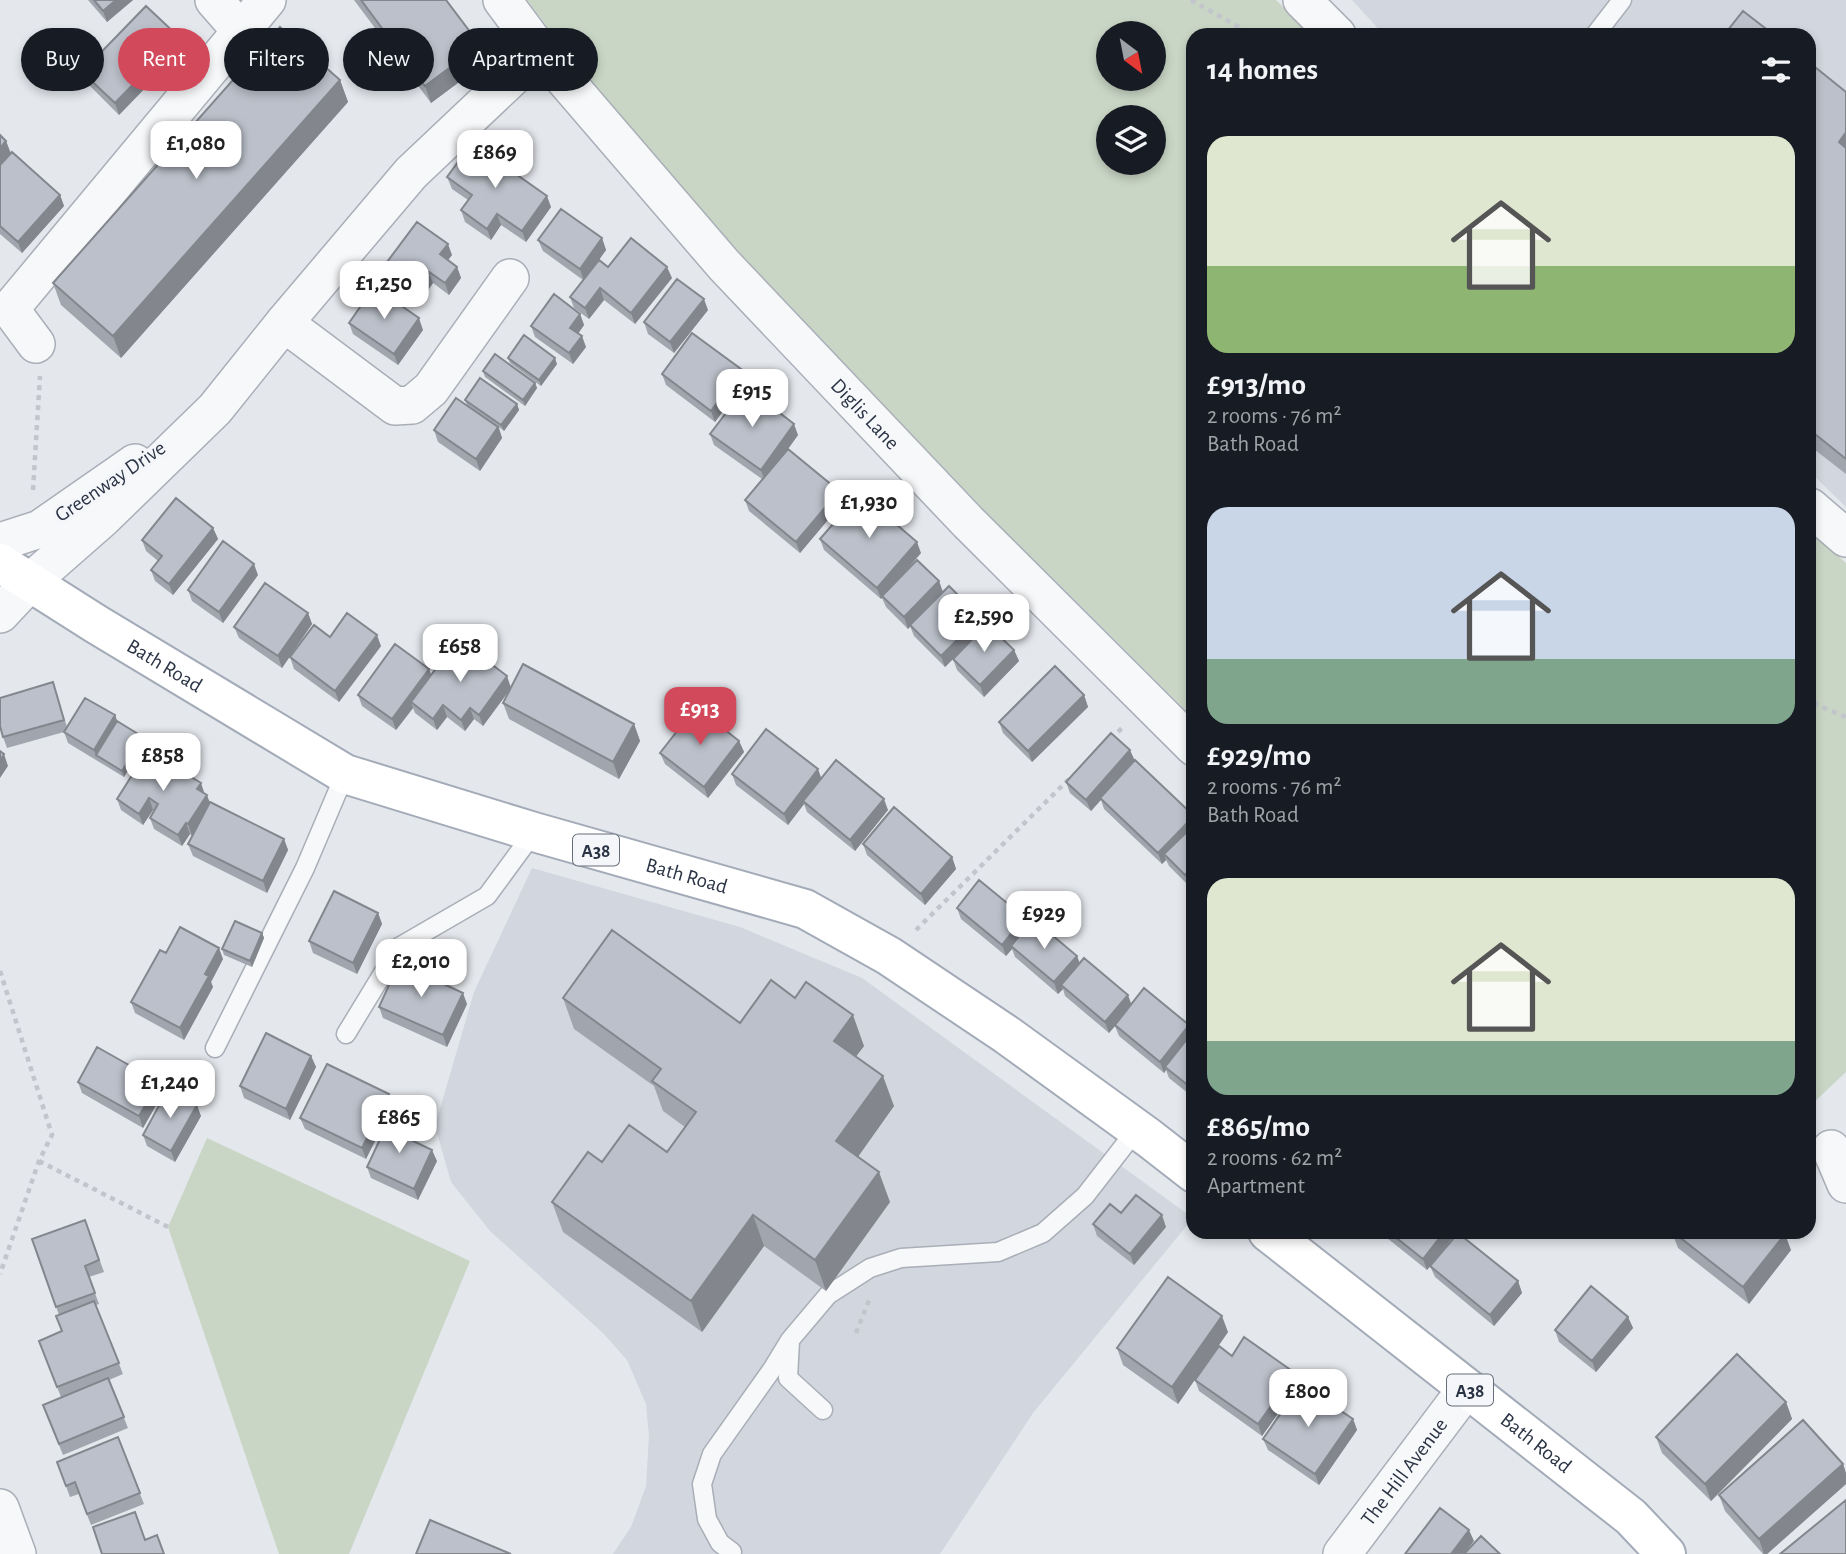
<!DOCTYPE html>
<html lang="en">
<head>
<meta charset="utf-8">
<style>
  :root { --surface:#171b24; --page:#242831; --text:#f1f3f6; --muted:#9ea1a6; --accent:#d1495b }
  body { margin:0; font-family:"Alegreya Sans",sans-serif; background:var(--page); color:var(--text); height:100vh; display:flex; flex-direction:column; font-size:26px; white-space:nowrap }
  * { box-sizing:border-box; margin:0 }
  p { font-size:23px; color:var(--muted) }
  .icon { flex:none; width:38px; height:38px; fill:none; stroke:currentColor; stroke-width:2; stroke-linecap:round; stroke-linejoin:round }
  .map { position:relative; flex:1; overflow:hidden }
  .side { position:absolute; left:1186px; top:28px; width:630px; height:1211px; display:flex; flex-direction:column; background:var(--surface); border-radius:21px; box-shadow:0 4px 10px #0003 }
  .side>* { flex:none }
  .banner { position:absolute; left:21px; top:28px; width:665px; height:63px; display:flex; gap:14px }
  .needle { width:46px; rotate:148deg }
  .fabs { position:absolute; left:1096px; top:21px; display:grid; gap:14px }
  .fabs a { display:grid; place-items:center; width:70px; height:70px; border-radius:50%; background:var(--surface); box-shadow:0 4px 10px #0003; font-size:35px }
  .price { position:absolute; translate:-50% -60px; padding:0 16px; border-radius:14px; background:#fff; color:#222; font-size:23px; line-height:46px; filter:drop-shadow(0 2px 4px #0008) }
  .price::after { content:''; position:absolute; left:50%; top:42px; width:21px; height:16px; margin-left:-10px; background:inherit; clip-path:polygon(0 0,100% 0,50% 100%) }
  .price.active { background:var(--accent); color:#fff }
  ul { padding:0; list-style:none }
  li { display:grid; align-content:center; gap:14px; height:371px; padding:0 21px }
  li span { display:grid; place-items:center; height:217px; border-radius:21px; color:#555 }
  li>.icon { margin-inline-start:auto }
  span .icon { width:126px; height:126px; fill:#fffc; stroke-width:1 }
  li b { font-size:30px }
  h2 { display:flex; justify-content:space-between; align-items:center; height:84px; padding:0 21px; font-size:30px }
  .pill { padding:0 24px; border-radius:32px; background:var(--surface); box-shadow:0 4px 10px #0003; font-size:24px; line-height:63px }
  .pill.active { background:var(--accent); color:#fff }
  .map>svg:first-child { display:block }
  .built { fill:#d2d6de }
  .green { fill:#c9d6c5; fill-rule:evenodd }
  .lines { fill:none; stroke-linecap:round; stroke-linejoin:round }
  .service-casing { stroke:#a9aeb7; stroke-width:21 }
  .minor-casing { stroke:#a9aeb7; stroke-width:40 }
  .primary-casing { stroke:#a3abb8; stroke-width:42 }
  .path { stroke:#c2c5cb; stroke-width:4.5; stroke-dasharray:5 5; stroke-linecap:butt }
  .service { stroke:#f7f8fa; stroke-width:18 }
  .minor { stroke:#f7f8fa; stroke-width:37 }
  .primary { stroke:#fff; stroke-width:38 }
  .wall { fill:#a1a5ae }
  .shaded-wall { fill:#83868d }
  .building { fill:#bbc0ca; stroke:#83868d; stroke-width:2 }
  .labels { text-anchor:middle; stroke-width:7; stroke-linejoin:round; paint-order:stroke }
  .shield { fill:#f4f6f9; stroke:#676e7b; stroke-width:2 }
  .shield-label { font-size:19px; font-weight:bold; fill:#2b3445 }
  .street-label { font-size:21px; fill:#2b3445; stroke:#f4f6f9 }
</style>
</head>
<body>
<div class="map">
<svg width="1846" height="1554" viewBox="0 0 1846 1554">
  <rect width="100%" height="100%" fill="#e4e7ec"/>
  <path class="built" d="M1352,0H1846V507L1810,472V35H1384Z
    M532,868L740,927L862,978L1193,1218L1033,1413L940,1554H613L631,1527L646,1486L649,1436L646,1404L627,1360L603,1333L490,1231L451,1182L435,1126L474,992Z"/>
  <path class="green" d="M527,0H1276L1312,35H1194L1193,717L986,512L737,250L571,58ZM1108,33H1153V79H1108ZM1108,117H1153V163H1108Z
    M1810,530L1846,563V1072L1810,1106Z
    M207,1138L470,1261L349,1554H279L168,1227Z"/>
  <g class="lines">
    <g class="service-casing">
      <path id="service" d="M1595,35L1622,0
        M346,1034L399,947L487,896L534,832
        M215,1048L305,868L345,774
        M790,1341L788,1378L823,1410
        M732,1552L720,1543L707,1519L702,1484L712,1454L773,1368L790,1340L828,1295L870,1268L901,1258L998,1252L1043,1233L1085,1196L1137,1129"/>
    </g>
    <g class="minor-casing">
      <g id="minor">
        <path d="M214,0L242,32"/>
        <path id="s1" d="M502,0L540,51L724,265L968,522L1194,747"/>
        <path d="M1302,0L1337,35"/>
        <path d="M284,323L395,406L412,405L431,389L510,278"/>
        <path d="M36,344L10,309L267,0"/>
        <path d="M1810,507L1846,538"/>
        <path d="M0,542L40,529L135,463"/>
        <path d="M0,614L30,582L103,518L215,409L284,323L411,173L540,51"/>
        <path d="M1831,1149L1846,1184"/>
        <path d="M0,1508L17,1554"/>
        <path id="s2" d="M1342,1554L1467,1388"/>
      </g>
    </g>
    <g class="primary-casing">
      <g id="primary">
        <path id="s3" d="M0,563L96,624L345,774L534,832L805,909L889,956L1007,1035L1149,1138L1194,1173"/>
        <path id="s4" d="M1268,1232L1631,1517L1666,1554"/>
      </g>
    </g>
    <path class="path" d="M1191,0L1253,35
      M33,490L40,376
      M1810,693L1817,705L1846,717
      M1111,739L1125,725
      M916,930L1069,779
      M0,971L52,1135L39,1161L0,1274
      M39,1161L168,1227
      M856,1333L870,1298"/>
    <use href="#service" class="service"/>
    <use href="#minor" class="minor"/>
    <use href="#primary" class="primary"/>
  </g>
  <path class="wall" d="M88,0H133L107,22Z
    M354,0H446L480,45L486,62L431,103Z
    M179,37L183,49L119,115L87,83L82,72Z
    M1810,63L1846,92V474L1810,446Z
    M340,80L348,102L121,358L61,305L53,283Z
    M0,135L6,141L11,153L60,195L64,206L22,253L0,234Z
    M447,177L551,207L526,242L501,225L491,240L465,222L461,210L468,200L452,189Z
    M602,238L606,250L593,268L608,267L672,278L635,324L604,300L589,319L574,308L570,297L583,280L543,251L538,240Z
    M452,255L448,260L457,267L461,278L449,295L433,283L423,297L392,274L387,262Z
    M708,310L674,353L648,334L644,322Z
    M580,314L584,325L578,334L586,347L573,364L535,337L531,326Z
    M349,323L423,330L398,365L353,334Z
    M508,358L557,364L541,386L510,363Z
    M483,371L535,383L537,388L525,406L485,377Z
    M662,374L745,381L715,422L666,385Z
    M465,400L517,404L519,410L504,431L499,427L502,438L480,471L438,442L434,430L467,405Z
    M710,434L798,435L788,449L843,502L800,553L749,511L745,500L762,479L714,445Z
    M213,528L218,539L173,595L155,581L151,570L158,561L146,551L142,540Z
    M820,539L921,553L898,580L939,581L943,592L980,617L984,627L1014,650L1019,661L984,697L957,670L953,659L945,667L914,636L910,626L908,629L886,607L882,598L881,599L824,550Z
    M258,575L223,623L192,601L188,590Z
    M308,613L312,624L282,668L239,638L234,627Z
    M330,637L381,646L339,702L294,669L290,657Z
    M429,669L431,675L511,687L634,724L640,741L619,779L509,719L503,703L509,691L483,726L474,719L465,731L447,717L437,730L415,713L413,708L396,730L362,706L358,695Z
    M53,682L67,727L115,715L117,721L143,737L145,742L124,777L68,743L64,732L7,748L3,737Z
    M1084,695L1088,707L1032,762L1003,733L999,722Z
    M739,741L744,752L708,798L665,764L660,753Z
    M1134,761L1194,816L1189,886L1169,866L1166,860L1162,864L1104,809L1101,800L1091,811L1070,793L1066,782Z
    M732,774L822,778L888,810L855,851L807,812L804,804L788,825L736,785Z
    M205,794L210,803L284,839L288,850L267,893L193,856L188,844L197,828L192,836L190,834L182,846L154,829L150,818L154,810H153L143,825L121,810L117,799Z
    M863,844L952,857L956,869L925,905L867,855Z
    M957,908L1028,926L1077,956L1080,964L1131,1004L1189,1025L1193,1036L1191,1040L1194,1042V1098L1169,1078L1166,1070L1164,1073L1119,1036L1115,1026L1109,1033L1065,996L1063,989L1058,994L1015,957L1012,949L1006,956L961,919Z
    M378,913L382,924L357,974L313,953L309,941Z
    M262,933L264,938L252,967L224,955L222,949Z
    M166,953L223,959L211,982L213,987L184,1040L135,1013L131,1002Z
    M563,998L740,1023L864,1046L856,1056L894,1106L858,1156L890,1202L826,1291L764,1246L702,1332L563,1232L552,1202L667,1152L685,1127L663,1111L654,1086L574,1029Z
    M467,1004L447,1047L383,1018L379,1007Z
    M311,1056L316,1067L290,1120L244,1098L240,1086Z
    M78,1082H159L163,1093L143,1128L82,1093Z
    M393,1105L366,1159L305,1129L300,1118Z
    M201,1116L175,1162L147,1146L143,1135Z
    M414,1139L413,1140L437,1161L418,1200L371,1178L367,1167Z
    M1121,1213L1166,1227L1134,1265L1097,1236L1093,1224Z
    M85,1220L104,1272L89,1277L99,1304L96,1305L123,1374L109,1380L128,1428L63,1455L43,1405L61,1397L43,1352L62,1332L59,1315L32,1239Z
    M1381,1232H1450L1452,1238L1427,1270L1382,1234Z
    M1672,1232L1791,1250L1749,1304L1678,1248Z
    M1430,1266L1518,1281L1522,1293L1494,1326L1435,1277Z
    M1628,1317L1633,1328L1596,1372L1559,1342L1555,1330Z
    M1228,1332L1178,1404L1123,1365L1117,1348Z
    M1232,1356L1299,1384L1262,1436L1199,1391L1195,1380Z
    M1786,1402L1792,1419L1711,1501L1662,1453L1656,1437Z
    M1353,1419L1357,1430L1319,1485L1268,1450L1263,1439Z
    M118,1437L144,1504L91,1525L79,1494L70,1497L57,1462Z
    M1843,1464L1846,1473V1484L1767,1554H1763L1725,1511L1719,1495Z"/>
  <path class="shaded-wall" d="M116,0H133L107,22L103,11Z
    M179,37L183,49L119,115L115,103Z
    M480,45L486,62L431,103L425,86Z
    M340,80L348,102L121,358L113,336Z
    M1846,132V162L1839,142Z
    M6,141L12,158L0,171V148Z
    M60,195L64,206L22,253L18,242Z
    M547,196L551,207L526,242L522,231Z
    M497,214L501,225L491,240L487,229Z
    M602,238L606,250L584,281L580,269Z
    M448,244L452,255L444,265L440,254Z
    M457,267L461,278L449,295L445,283Z
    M667,267L672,278L635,324L631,313Z
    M429,272L433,283L423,297L419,286Z
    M600,288L604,300L589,319L585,308Z
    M704,299L708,310L674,353L670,342Z
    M580,314L584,325L574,339L570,328Z
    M419,318L423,330L398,365L394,354Z
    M582,336L586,347L573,364L569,353Z
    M555,358L557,364L541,386L539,380Z
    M741,369L745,381L715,422L711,411Z
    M535,383L537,388L525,406L523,400Z
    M517,404L519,410L504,431L501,425Z
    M794,424L798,435L765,481L761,470Z
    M498,427L502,438L480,471L476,459Z
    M839,491L843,502L800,553L796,542Z
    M213,528L218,539L173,595L169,584Z
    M917,542L921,553L881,599L877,588Z
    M254,564L258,575L223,623L219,612Z
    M939,581L943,593L908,629L904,617Z
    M308,613L312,624L282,668L278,656Z
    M980,617L984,628L945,667L941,656Z
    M377,635L381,646L339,702L335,691Z
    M1014,650L1019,661L984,697L980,685Z
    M429,669L433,680L411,702L413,708L396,730L392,719Z
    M507,676L511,688L483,726L479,715Z
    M1084,695L1088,707L1032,762L1028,751Z
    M443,705L447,717L437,730L433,719Z
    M470,708L474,719L465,731L461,720Z
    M115,715L119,726L96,755L98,761L94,750Z
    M634,724L640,741L619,779L613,762Z
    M143,737L145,742L124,777L122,771Z
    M739,741L744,752L708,798L704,787Z
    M1130,750L1135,761L1091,811L1086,800Z
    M4,754L8,766L0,778V761Z
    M818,769L822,780L803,801L804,804L788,825L784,814Z
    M201,783L205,795L197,789Z
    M207,795L211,806L192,836L188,824Z
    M149,798L153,810L143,825L139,814Z
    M884,799L888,810L855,851L850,840Z
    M1194,816V831L1164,854L1166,860L1162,864L1158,853Z
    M186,823L190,834L182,846L178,835Z
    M284,839L288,850L267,893L263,881Z
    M952,857L956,869L925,905L921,894Z
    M1194,866V881L1189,886L1185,875Z
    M378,913L382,924L357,974L353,963Z
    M1024,917L1028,928L1011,946L1012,949L1006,956L1002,945Z
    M262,933L264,938L252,967L250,961Z
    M219,948L223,959L211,982L213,987L184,1040L180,1028L205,974Z
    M1077,956L1081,967L1061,985L1063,989L1058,994L1054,982Z
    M463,993L467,1004L447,1047L443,1035Z
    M1128,995L1132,1006L1109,1033L1105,1022Z
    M853,1015L864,1046L845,1071L834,1041Z
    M1189,1025L1193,1036L1167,1069L1165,1067L1166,1070L1164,1073L1160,1062Z
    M311,1056L316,1067L290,1120L286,1109Z
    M883,1076L894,1106L848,1171L836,1141Z
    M159,1082L163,1093L143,1128L139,1116Z
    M389,1094L393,1105L366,1159L362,1148Z
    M197,1105L201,1116L175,1162L171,1151Z
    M410,1127L414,1139L409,1148L405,1137Z
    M432,1150L437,1161L418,1200L414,1189Z
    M879,1172L890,1202L826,1291L815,1260Z
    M753,1215L764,1246L702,1332L691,1301Z
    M1162,1215L1166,1227L1134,1265L1130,1254Z
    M1444,1232H1450L1452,1238L1427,1270L1423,1259Z
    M1785,1234L1791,1250L1749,1304L1743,1287Z
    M1518,1281L1522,1293L1494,1326L1490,1315Z
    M1222,1316L1228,1332L1178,1404L1172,1387Z
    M1628,1317L1633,1328L1596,1372L1592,1361Z
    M1295,1373L1299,1384L1262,1436L1258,1424Z
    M1786,1402L1792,1419L1711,1501L1705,1484Z
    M1353,1419L1357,1430L1319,1485L1315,1474Z
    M1843,1464L1846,1473V1484L1767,1554H1764L1759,1539Z
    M1469,1530L1474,1541L1464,1554H1451Z"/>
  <path class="building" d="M94,0H116L103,11Z
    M361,0H446L480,45L425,86Z
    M146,6L179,37L115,103L82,72Z
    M1743,11L1774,35H1724Z
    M280,27L340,80L113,336L53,283Z
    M1810,63L1846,92V132L1839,142L1846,148V459L1810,430Z
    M0,135L6,141L0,148Z
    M472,143L547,196L522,231L497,214L487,229L461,210L472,195L447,177Z
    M12,152L60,195L18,242L0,226V165Z
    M561,209L602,238L580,269L538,240Z
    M417,222L448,244L440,254L457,267L445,283L429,272L419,286L387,262Z
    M631,238L667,267L631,313L600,288L585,308L570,297L599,260L608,267Z
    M677,279L704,299L670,342L644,322Z
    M374,287L419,318L394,354L349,323Z
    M554,294L580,314L570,328L582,336L569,353L531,326Z
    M692,333L741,369L711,411L662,374Z
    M524,335L555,358L539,380L508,358Z
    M495,354L535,383L523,400L483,371Z
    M480,378L517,404L501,425L465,400Z
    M746,387L794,424L761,470L710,434Z
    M456,398L498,427L476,459L434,430Z
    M788,449L839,491L796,542L745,500Z
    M860,493L917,542L877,588L820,539Z
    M176,498L213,528L169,584L151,570L162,556L142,540Z
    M223,541L254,564L219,612L188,590Z
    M917,560L939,581L904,617L882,596Z
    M265,583L308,613L278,656L234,627Z
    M949,586L980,617L941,656L910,625Z
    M347,613L377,635L335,691L290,657L314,625L330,637Z
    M987,624L1014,650L980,685L953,659Z
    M458,639L507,676L479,715L470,708L461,720L443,705L433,719L411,702Z
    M395,644L429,669L392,719L358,695Z
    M523,664L634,724L613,762L503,703Z
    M1055,666L1084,695L1028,751L999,722Z
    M53,682L64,720L3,737L0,726V698Z
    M85,698L115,715L94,750L64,732Z
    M696,707L739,741L704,787L660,753Z
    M117,721L143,737L122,771L96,755Z
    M766,729L818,769L784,814L732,774Z
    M1111,733L1130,750L1086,800L1066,782Z
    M148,750L201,783L197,789L207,795L188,824L186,823L178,835L150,818L158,804L149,798L139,814L117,799Z
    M0,751L4,754L0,761Z
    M836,760L884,799L850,840L803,801Z
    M1135,760L1194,816L1158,853L1100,798Z
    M210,802L284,839L263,881L188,844Z
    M894,807L952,857L921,894L863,844Z
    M1194,825V866L1185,875L1164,854Z
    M979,880L1024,917L1002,945L957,908Z
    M334,891L378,913L353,963L309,941Z
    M1033,919L1077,956L1054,982L1011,946Z
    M235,921L262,933L250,961L222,949Z
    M180,927L219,948L205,974L209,976L180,1028L131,1002L160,950L166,953Z
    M612,930L740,1023L771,980L795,998L806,982L853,1015L834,1041L883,1076L836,1141L879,1172L815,1260L753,1215L691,1301L552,1202L588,1152L602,1162L629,1125L667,1152L696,1112L652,1081L661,1069L563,998Z
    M1084,958L1128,995L1105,1022L1061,985Z
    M399,963L463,993L443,1035L379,1007Z
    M1144,988L1189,1025L1160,1062L1115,1025Z
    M266,1033L311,1056L286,1109L240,1086Z
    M1188,1038L1194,1042V1090L1165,1067Z
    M97,1047L159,1082L139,1116L78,1082Z
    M327,1064L389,1094L362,1148L300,1118Z
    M168,1089L197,1105L171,1151L143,1135Z
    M390,1118L410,1127L405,1137L432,1150L414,1189L367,1167Z
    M1136,1195L1162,1215L1130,1254L1093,1224L1110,1204L1121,1213Z
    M85,1220L99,1260L85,1266L95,1293L56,1307L32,1239Z
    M1389,1232H1444L1423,1259Z
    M1673,1232H1783L1785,1234L1743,1287Z
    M1458,1233L1518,1281L1490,1315L1430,1266Z
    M1168,1277L1222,1316L1172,1387L1117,1348Z
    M1591,1286L1628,1317L1592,1361L1555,1330Z
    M94,1301L119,1363L57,1387L39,1341L62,1331L56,1316Z
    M1244,1337L1295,1373L1258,1424L1195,1380L1219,1346L1232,1356Z
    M1737,1354L1786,1402L1705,1484L1656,1437Z
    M108,1378L124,1417L59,1444L43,1405Z
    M1301,1384L1353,1419L1315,1474L1263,1439Z
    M1803,1420L1843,1464L1759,1539L1719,1495Z
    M118,1437L140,1493L87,1514L75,1482L66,1486L57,1462Z
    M1846,1500V1554H1780Z
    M1440,1508L1469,1530L1451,1554H1405Z
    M135,1512L145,1540L157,1535L164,1554H102L93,1527Z
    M430,1520L511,1554H416Z
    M1481,1536L1500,1554H1464Z"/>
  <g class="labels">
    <g class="shield">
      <rect x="573" y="834.5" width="46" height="31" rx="5"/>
      <rect x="1447" y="1374.5" width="46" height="31" rx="5"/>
    </g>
    <g class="shield-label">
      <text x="596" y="857">A38</text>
      <text x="1470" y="1397">A38</text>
    </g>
    <g class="street-label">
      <text dy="7" stroke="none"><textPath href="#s1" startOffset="551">Diglis Lane</textPath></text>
      <text transform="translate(110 481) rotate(-34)" y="7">Greenway Drive</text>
      <text dy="7" stroke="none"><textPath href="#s3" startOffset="194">Bath Road</textPath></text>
      <text dy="7" stroke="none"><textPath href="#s3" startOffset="761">Bath Road</textPath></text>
      <text dy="7" stroke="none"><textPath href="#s4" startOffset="341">Bath Road</textPath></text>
      <text dy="7" stroke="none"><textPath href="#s2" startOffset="103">The Hill Avenue</textPath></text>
    </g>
  </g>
</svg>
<div class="fabs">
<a><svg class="needle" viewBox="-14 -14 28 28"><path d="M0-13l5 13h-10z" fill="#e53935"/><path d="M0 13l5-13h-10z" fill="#9ea1a6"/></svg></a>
<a><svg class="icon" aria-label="layers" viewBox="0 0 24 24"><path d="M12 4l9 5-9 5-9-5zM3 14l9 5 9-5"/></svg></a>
</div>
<b class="price" style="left:196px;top:181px">£1,080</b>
<b class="price" style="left:495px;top:190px">£869</b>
<b class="price" style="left:384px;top:321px">£1,250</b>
<b class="price" style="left:752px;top:429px">£915</b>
<b class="price" style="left:869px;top:540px">£1,930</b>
<b class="price" style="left:984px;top:654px">£2,590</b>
<b class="price" style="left:460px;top:684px">£658</b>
<b class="price active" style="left:700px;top:747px">£913</b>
<b class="price" style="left:163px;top:793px">£858</b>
<b class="price" style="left:1044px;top:951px">£929</b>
<b class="price" style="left:421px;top:999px">£2,010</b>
<b class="price" style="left:170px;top:1120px">£1,240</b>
<b class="price" style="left:399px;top:1155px">£865</b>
<b class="price" style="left:1308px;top:1429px">£800</b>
<div class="banner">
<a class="pill">Buy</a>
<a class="pill active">Rent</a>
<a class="pill">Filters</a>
<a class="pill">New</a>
<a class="pill">Apartment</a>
</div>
<section class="side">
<h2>14 homes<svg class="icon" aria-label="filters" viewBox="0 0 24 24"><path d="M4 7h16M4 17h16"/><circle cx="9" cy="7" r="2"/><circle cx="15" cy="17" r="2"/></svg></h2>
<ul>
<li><span style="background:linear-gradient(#dfe7d0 60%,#8fb573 0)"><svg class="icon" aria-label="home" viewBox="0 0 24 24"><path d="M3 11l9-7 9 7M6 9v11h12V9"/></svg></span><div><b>£913/mo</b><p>2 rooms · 76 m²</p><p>Bath Road</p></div></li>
<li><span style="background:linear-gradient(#c9d6e8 70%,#7fa58c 0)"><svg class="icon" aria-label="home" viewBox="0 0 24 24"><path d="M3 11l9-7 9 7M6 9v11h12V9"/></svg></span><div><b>£929/mo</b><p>2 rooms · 76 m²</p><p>Bath Road</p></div></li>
<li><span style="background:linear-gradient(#dfe7d0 75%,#7fa58c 0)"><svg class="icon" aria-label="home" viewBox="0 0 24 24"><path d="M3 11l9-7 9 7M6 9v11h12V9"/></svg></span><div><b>£865/mo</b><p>2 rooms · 62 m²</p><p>Apartment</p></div></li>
</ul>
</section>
</div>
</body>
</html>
